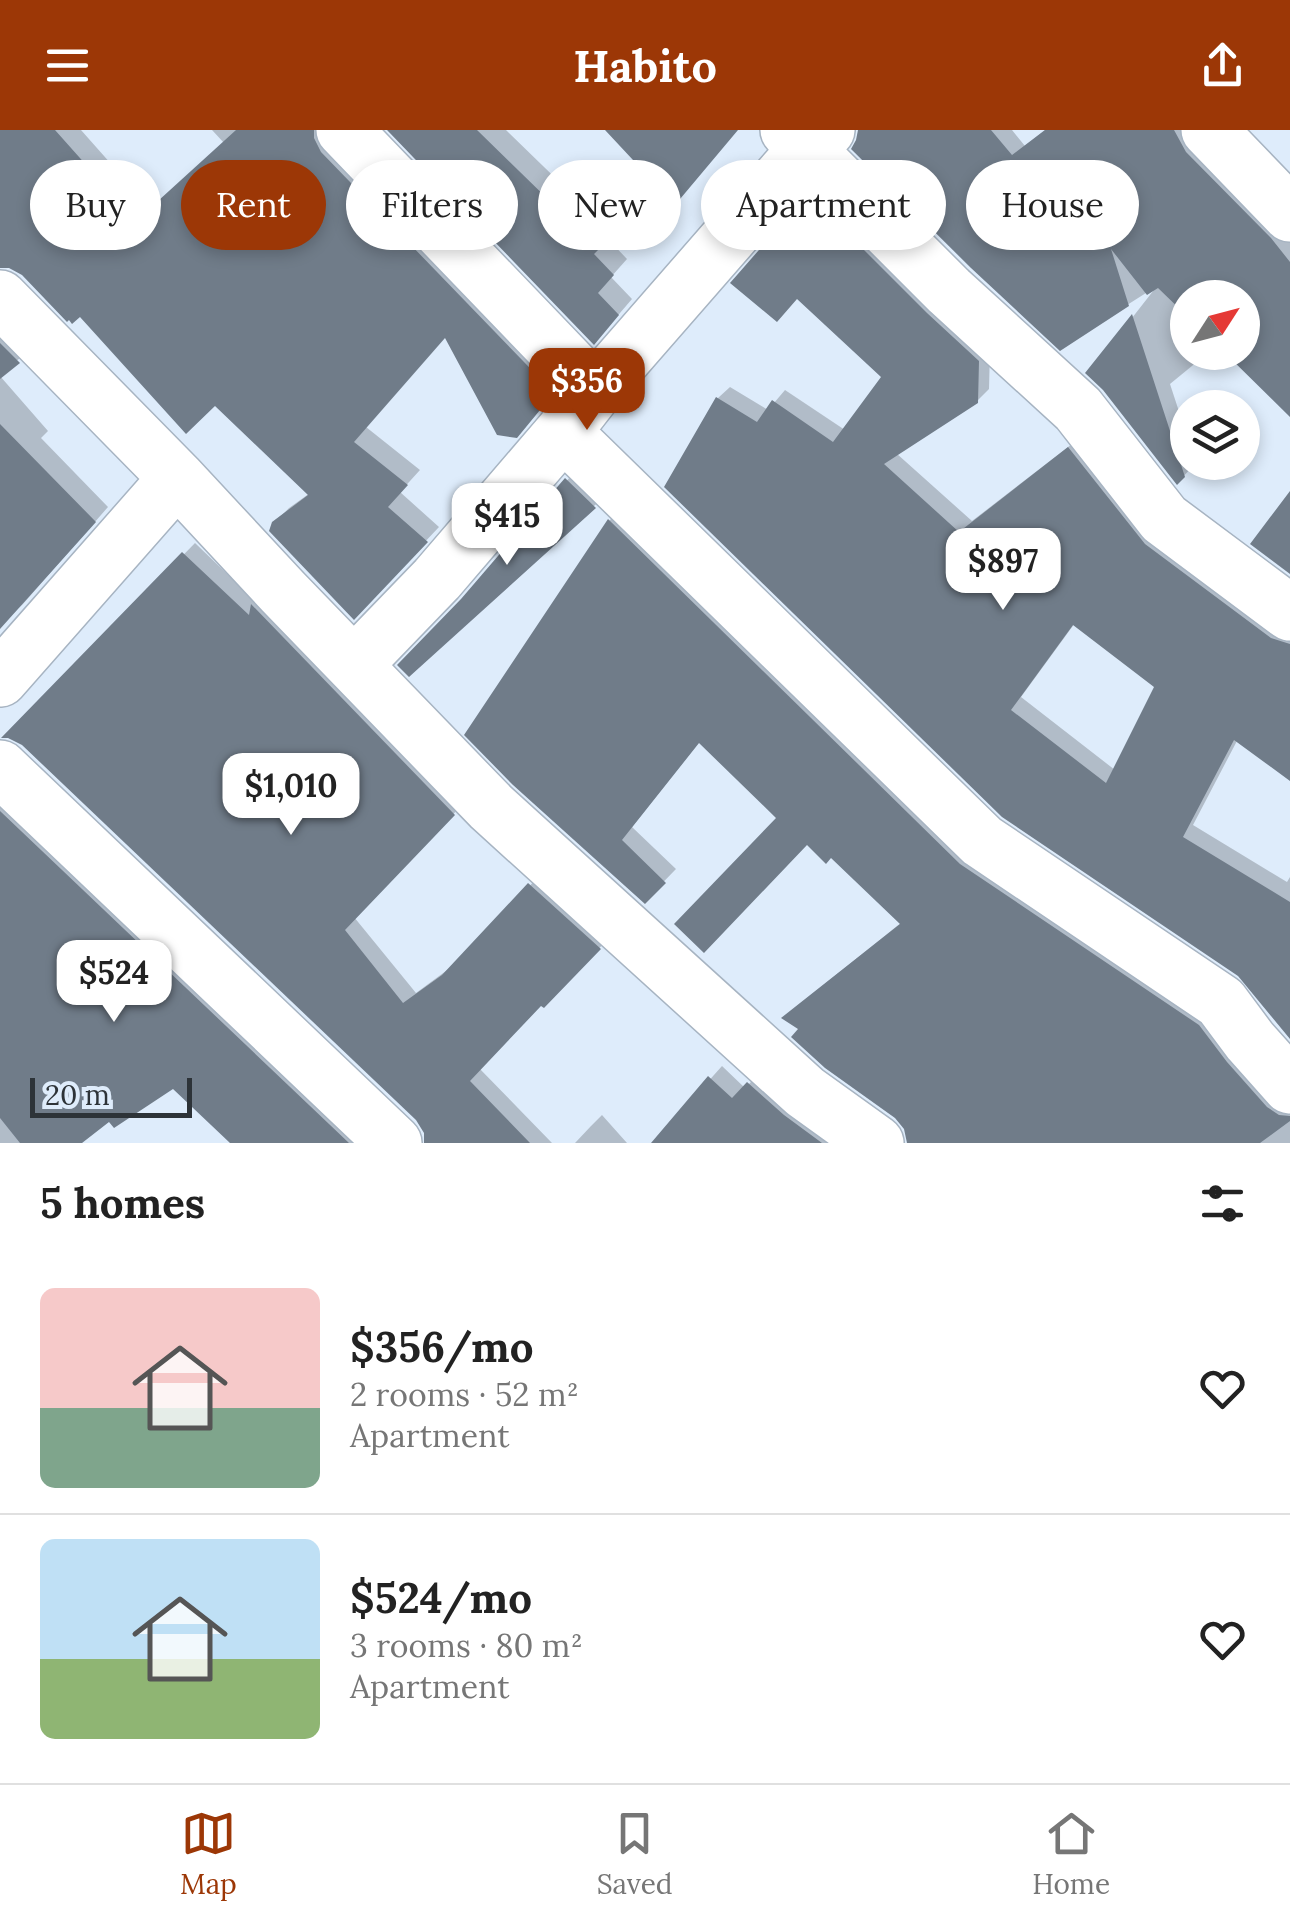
<!DOCTYPE html>
<html lang="en">
<head>
<meta charset="utf-8">
<style>
  :root { --surface:#fff; --page:#f6f6f6; --text:#222; --muted:#767676; --line:#e0e0e0; --accent:#9c3706 }
  body { margin:0; font-family:Lora,serif; background:var(--page); color:var(--text); height:100vh; display:flex; flex-direction:column; font-size:38px; white-space:nowrap }
  * { box-sizing:border-box; margin:0 }
  p { font-size:32px; color:var(--muted) }
  .icon { flex:none; width:55px; height:55px; fill:none; stroke:currentColor; stroke-width:2; stroke-linecap:round; stroke-linejoin:round }
  .map { position:relative; height:1013px; overflow:hidden }
  .drawer { display:flex; flex-direction:column; background:var(--surface); flex:1 }
  .drawer>* { flex:none }
  .top-card { position:absolute; left:30px; top:30px; width:1230px; height:90px; display:flex; gap:20px }
  .needle { width:65px; rotate:54deg }
  .buttons { position:absolute; left:1170px; top:150px; display:grid; gap:20px }
  .buttons a { display:grid; place-items:center; width:90px; height:90px; border-radius:50%; background:var(--surface); box-shadow:0 5px 15px #0003; font-size:50px }
  .scale { position:absolute; left:30px; bottom:25px; width:162px; box-sizing:border-box; padding-left:10px; border:5px solid #2d3338; border-top:0; font-size:28px; line-height:35px; white-space:nowrap; color:#2d3338; -webkit-text-stroke:8px #deecfb; paint-order:stroke }
  .price { position:absolute; translate:-50% -85px; padding:0 22px; border-radius:20px; background:#fff; color:#222; font-size:32px; line-height:65px; filter:drop-shadow(0 2px 5px #0008) }
  .price::after { content:''; position:absolute; left:50%; top:60px; width:30px; height:22px; margin-left:-15px; background:inherit; clip-path:polygon(0 0,100% 0,50% 100%) }
  .price.current { background:var(--accent); color:#fff }
  ul { padding:0; list-style:none }
  li { display:flex; align-items:center; gap:30px; height:250px; padding:0 40px }
  li+li { border-top:2px solid var(--line) }
  li span { display:grid; place-items:center; flex:none; width:280px; height:200px; border-radius:15px; color:#555 }
  li>.icon { margin-inline-start:auto }
  span .icon { width:120px; height:120px; fill:#fffc; stroke-width:1 }
  li b { font-size:42px }
  h2 { display:flex; justify-content:space-between; align-items:center; height:120px; padding:0 40px; font-size:42px }
  .chip { padding:0 35px; border-radius:45px; background:var(--surface); box-shadow:0 5px 15px #0003; font-size:35px; line-height:90px }
  .chip.current { background:var(--accent); color:#fff }
  header { display:flex; justify-content:space-between; align-items:center; height:130px; padding:0 40px; background:var(--accent); color:#fff; font-size:45px; font-weight:700 }
  .tab-bar { display:flex; justify-content:space-around; align-items:center; height:140px; border-top:2px solid var(--line); background:var(--surface); font-size:28px; color:var(--muted) }
  .tab-bar a { display:grid; justify-items:center; gap:5px }
  .tab-bar .current { color:var(--accent) }
  .map>svg:first-child { display:block }
  .shadow { fill:#0003; fill-rule:evenodd }
  .building { fill:#707c89; fill-rule:evenodd }
  .lines { fill:none; stroke-linecap:round; stroke-linejoin:round }
  .minor-casing { stroke:#a7b4c2; stroke-width:58 }
  .minor { stroke:#fff; stroke-width:55 }
</style>
</head>
<body>
<header><svg class="icon" aria-label="menu" viewBox="0 0 24 24"><path d="M4 6h16M4 12h16M4 18h16"/></svg>Habito<svg class="icon" aria-label="share" viewBox="0 0 24 24"><path d="M12 15V3M7 8l5-5 5 5M5 13v7h14v-7"/></svg></header>
<div class="map">
<svg width="1290" height="1013" viewBox="0 0 1290 1013">
  <rect width="100%" height="100%" fill="#deecfb"/>
  <path class="shadow" d="M0,0H81L151,79L224,13L212,0H331L566,248L530,291L446,205L366,297L420,340L400,362L439,397L354,487L274,393L289,378L310,363L215,272L80,184L23,143L8,135H0Z
    M391,0H506L612,103L607,108L627,129L611,147L632,169L608,197Z
    M862,0H1012L1025,16L1045,0H1186L1290,106V284L1242,222V168H1188V222H1209L1170,254L1188,309V332L1196,333L1178,352L1104,258L1089,243L1157,156L1061,217Z
    M821,54L990,219L989,259L977,271L896,323L972,391L1081,307L1290,500V648L1238,609L1193,695L1287,752L1290,747V904L1241,845L667,356L718,268L730,257L768,280L785,260L845,300L885,247L810,66ZM1075,493L1158,556L1115,640L1021,567Z
    M0,185L32,217L0,246L48,301L41,308L108,377L23,474L0,496Z
    M577,339L605,366L409,544L462,471Z
    M621,379L1211,883L1290,973V1013H909L906,998L802,898L796,877L902,792L832,725L779,688L700,611L632,697L676,739L645,771L514,653L609,391Z
    M195,413L465,672L354,787L416,863L454,835L541,744L611,806L544,875L541,873L479,938L552,1013H427V1004L418,989L23,613L7,605Z
    M0,659L372,1013H233L173,956L110,988L78,1013H0Z
    M722,936L745,958L761,942L850,1013H694L671,993Z
    M602,985L627,1013H575L591,996Z"/>
  <path class="building" d="M0,0H55L136,91L236,0H314V8L321,22L554,263L517,308L497,305L445,208L354,312L408,355L388,377L428,412L354,490L269,401L272,392L308,365L215,276L186,304L80,187L72,194L69,190L67,192L22,145L9,138H0Z
    M387,0H477L599,119L594,124L614,145L598,163L619,185L594,215Z
    M605,0H738L675,75Z
    M858,0H991L1012,25L1045,0H1174L1186,22L1271,108L1290,132V287L1224,222H1242V168H1188V187L1158,158L1147,165L1111,119L1129,176L1060,221L971,138L851,19L856,10Z
    M808,64L927,183L979,231L978,273L884,334L959,402L1068,317L1145,414L1271,508L1290,514V651L1234,610L1183,707L1290,772V909L1238,846L1002,687L664,357L716,267L757,292L772,270L833,312L881,247L797,169L777,192L730,153ZM1073,495L1154,557L1106,653L1011,580Z
    M1132,184L1185,347L1177,355L1103,260L1085,243Z
    M0,213L20,233L0,249Z
    M0,294L96,392L0,499Z
    M565,348L596,378L409,547L397,535L461,469Z
    M1290,361V444L1250,414Z
    M608,389L960,734L1199,895L1227,932L1267,977L1279,985L1290,986V991L1260,1013H907L904,999L895,988L825,938L791,907L798,899L781,888L900,794L831,728L826,734L807,715L704,823L674,794L776,688L699,613L622,710L666,753L645,774L513,655L464,605Z
    M182,422L249,485L251,474L455,685L345,800L403,873L442,845L528,753L601,819L544,878L541,876L470,951L530,1013H424V1003L416,990L22,615L8,608H1Z
    M0,681L349,1013H230L173,959L114,998L109,992L82,1013H20L0,988Z
    M708,946L732,968L747,952L784,985L822,1013H651Z"/>
  <g class="lines">
    <g class="minor-casing">
      <path id="minor" d="M344,0L595,261L806,19L827,0
        M788,0L949,161L1078,279L1164,389L1290,483
        M1209,0L1290,84
        M0,168L177,348L283,462L491,677L805,962L876,1013
        M595,261L563,302L982,711L1221,872L1250,911L1290,956
        M354,535L437,449L563,302
        M0,549L177,348
        M0,638L394,1013"/>
    </g>
    <use href="#minor" class="minor"/>
  </g>
</svg>
<div class="buttons">
<a><svg class="needle" viewBox="-14 -14 28 28"><path d="M0-13l5 13h-10z" fill="#e53935"/><path d="M0 13l5-13h-10z" fill="#767676"/></svg></a>
<a><svg class="icon" aria-label="layers" viewBox="0 0 24 24"><path d="M12 4l9 5-9 5-9-5zM3 14l9 5 9-5"/></svg></a>
</div>
<div class="scale">20 m</div>
<b class="price current" style="left:587px;top:303px">$356</b>
<b class="price" style="left:507px;top:438px">$415</b>
<b class="price" style="left:1003px;top:483px">$897</b>
<b class="price" style="left:291px;top:708px">$1,010</b>
<b class="price" style="left:114px;top:895px">$524</b>
<div class="top-card">
<a class="chip">Buy</a>
<a class="chip current">Rent</a>
<a class="chip">Filters</a>
<a class="chip">New</a>
<a class="chip">Apartment</a>
<a class="chip">House</a>
</div>
</div>
<section class="drawer">
<h2>5 homes<svg class="icon" aria-label="filters" viewBox="0 0 24 24"><path d="M4 7h16M4 17h16"/><circle cx="9" cy="7" r="2"/><circle cx="15" cy="17" r="2"/></svg></h2>
<ul>
<li><span style="background:linear-gradient(#f6c9c9 60%,#7fa58c 0)"><svg class="icon" aria-label="home" viewBox="0 0 24 24"><path d="M3 11l9-7 9 7M6 9v11h12V9"/></svg></span><div><b>$356/mo</b><p>2 rooms · 52 m²</p><p>Apartment</p></div><svg class="icon" aria-label="heart" viewBox="0 0 24 24"><path d="M12 20l-8-8c-3-5 5-10 8-4 3-6 11-1 8 4z"/></svg></li>
<li><span style="background:linear-gradient(#bfe0f5 60%,#8fb573 0)"><svg class="icon" aria-label="home" viewBox="0 0 24 24"><path d="M3 11l9-7 9 7M6 9v11h12V9"/></svg></span><div><b>$524/mo</b><p>3 rooms · 80 m²</p><p>Apartment</p></div><svg class="icon" aria-label="heart" viewBox="0 0 24 24"><path d="M12 20l-8-8c-3-5 5-10 8-4 3-6 11-1 8 4z"/></svg></li>
</ul>
</section>
<nav class="tab-bar">
<a class="current"><svg class="icon" aria-label="map" viewBox="0 0 24 24"><path d="M3 6l6-2 6 2 6-2v14l-6 2-6-2-6 2zM9 4v14M15 6v14"/></svg>Map</a>
<a><svg class="icon" aria-label="saved" viewBox="0 0 24 24"><path d="M7 4h10v16l-5-4-5 4z"/></svg>Saved</a>
<a><svg class="icon" aria-label="home" viewBox="0 0 24 24"><path d="M3 11l9-7 9 7M6 9v11h12V9"/></svg>Home</a>
</nav>
</body>
</html>
